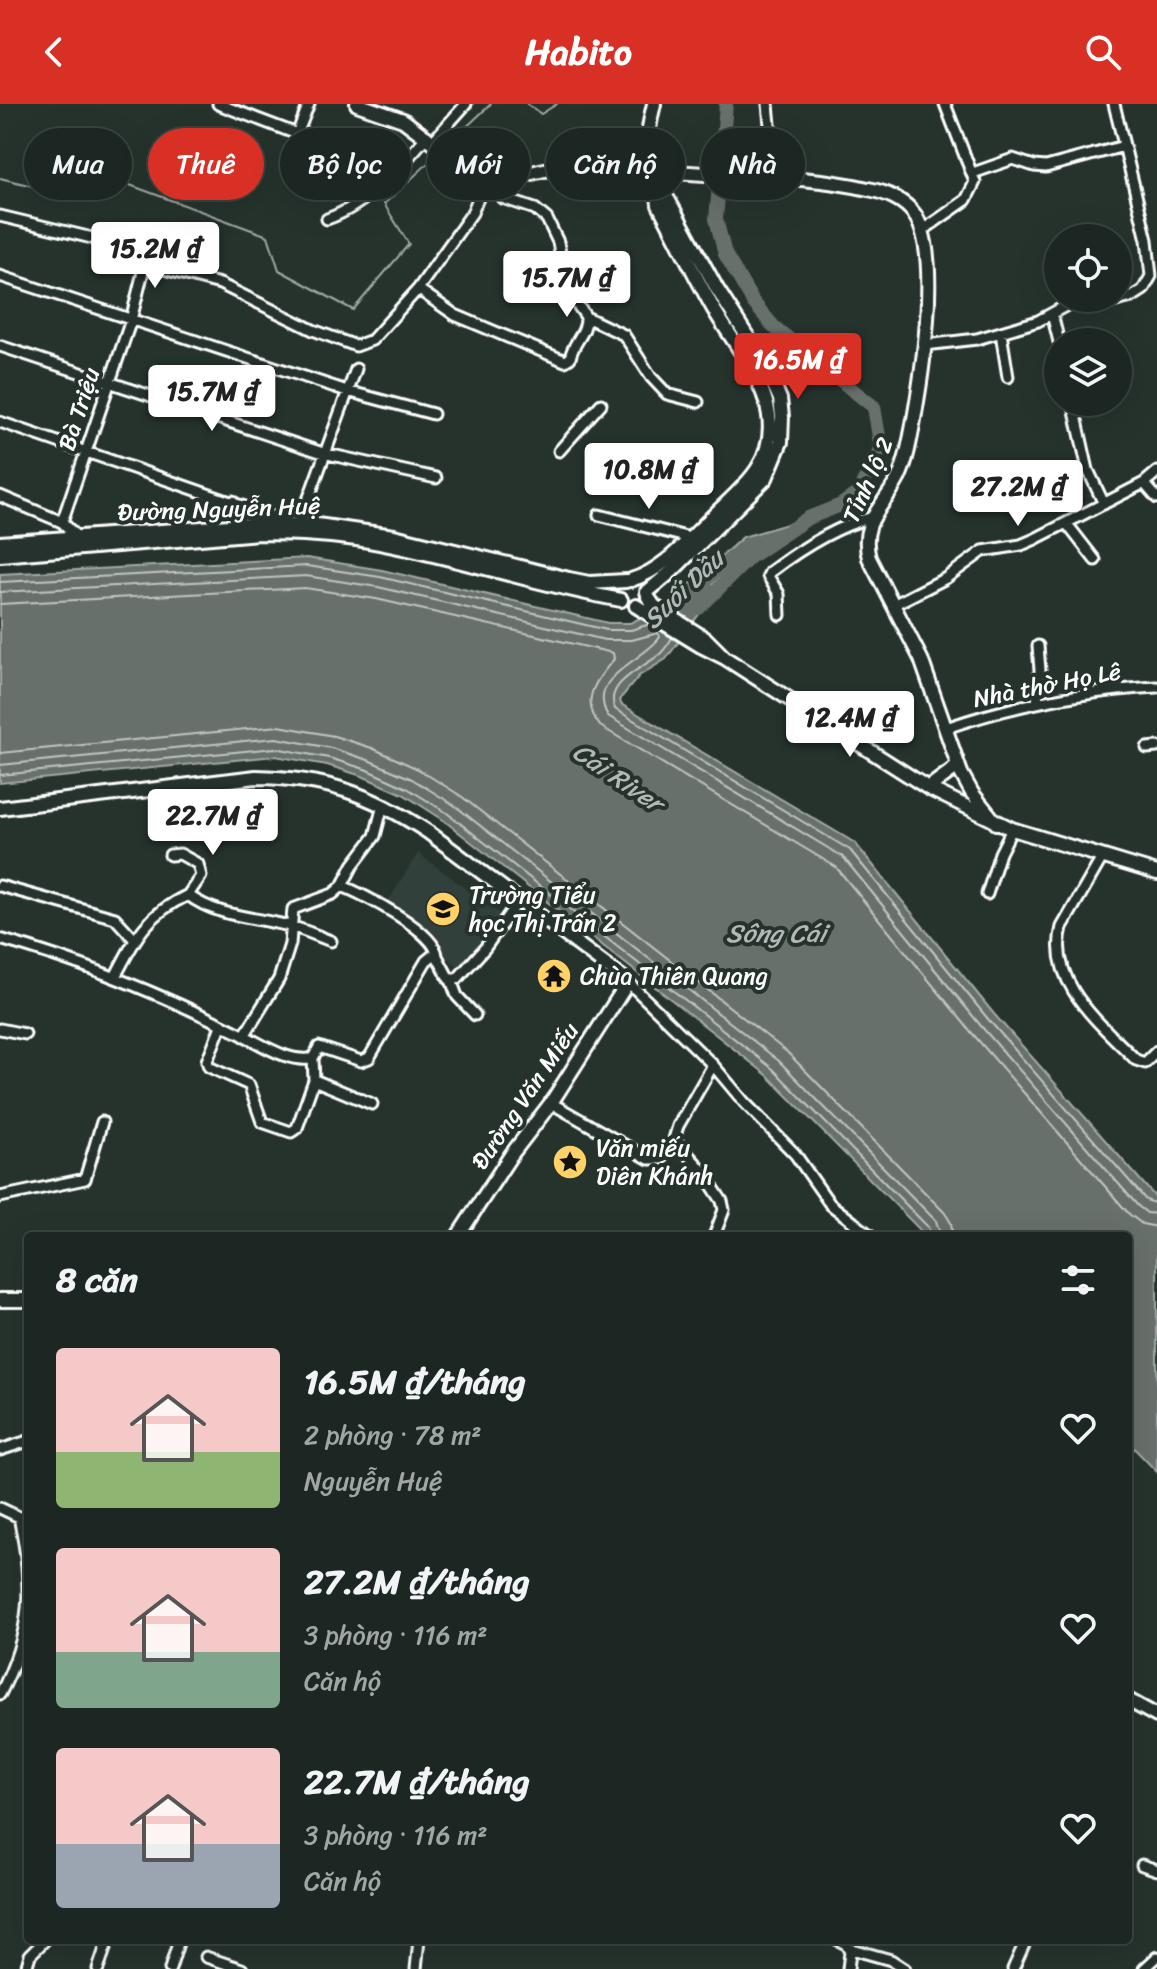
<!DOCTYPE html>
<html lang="vi">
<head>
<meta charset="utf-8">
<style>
  :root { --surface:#1c2622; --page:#252e2a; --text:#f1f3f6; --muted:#a0a5a5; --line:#3a4340; --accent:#d93025 }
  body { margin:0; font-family:Sriracha,sans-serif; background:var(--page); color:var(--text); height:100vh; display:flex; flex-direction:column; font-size:30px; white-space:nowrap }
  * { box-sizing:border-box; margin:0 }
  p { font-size:26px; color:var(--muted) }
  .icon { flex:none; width:44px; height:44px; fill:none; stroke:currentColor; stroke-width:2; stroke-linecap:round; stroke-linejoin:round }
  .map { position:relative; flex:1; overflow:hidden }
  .panel { position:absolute; left:24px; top:1128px; width:1108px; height:712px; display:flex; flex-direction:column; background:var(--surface); border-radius:8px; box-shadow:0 8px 32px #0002,0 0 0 2px var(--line) }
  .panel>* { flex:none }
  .top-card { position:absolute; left:24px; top:24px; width:1110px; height:72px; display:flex; gap:16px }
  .controls { position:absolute; left:1044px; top:120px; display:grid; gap:16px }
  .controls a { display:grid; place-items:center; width:88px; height:88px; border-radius:50%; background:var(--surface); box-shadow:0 8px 32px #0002,0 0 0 2px var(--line); font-size:40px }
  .price { position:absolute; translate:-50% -68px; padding:0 18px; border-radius:8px; background:#fff; color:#222; font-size:26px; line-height:52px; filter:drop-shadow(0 2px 4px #0008) }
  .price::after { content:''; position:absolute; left:50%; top:48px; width:24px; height:18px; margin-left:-12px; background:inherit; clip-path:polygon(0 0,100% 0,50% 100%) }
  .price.current { background:var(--accent); color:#fff }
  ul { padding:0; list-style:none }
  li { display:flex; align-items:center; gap:24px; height:200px; padding:0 32px }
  li span { display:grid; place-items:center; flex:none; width:224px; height:160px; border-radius:8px; color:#555 }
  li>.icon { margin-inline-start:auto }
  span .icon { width:96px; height:96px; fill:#fffc; stroke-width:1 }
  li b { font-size:34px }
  h2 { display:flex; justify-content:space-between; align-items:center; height:96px; padding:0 32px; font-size:34px }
  .chip { padding:0 28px; border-radius:36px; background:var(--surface); box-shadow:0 8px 32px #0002,0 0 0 2px var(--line); font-size:28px; line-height:72px }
  .chip.current { background:var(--accent); color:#fff }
  header { display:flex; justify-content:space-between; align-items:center; height:104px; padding:0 32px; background:var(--accent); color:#fff; font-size:36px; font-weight:700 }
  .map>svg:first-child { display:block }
  .built { fill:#333f3a }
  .water { fill:#67706c; stroke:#a4a9a7; stroke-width:2 }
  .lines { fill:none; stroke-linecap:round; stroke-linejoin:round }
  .shore { stroke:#c2c6c4; stroke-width:2 }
  .stream { stroke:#a4a9a7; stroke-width:2 }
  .river { stroke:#67706c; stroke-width:14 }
  .street-casing { stroke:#fff; stroke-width:15 }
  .secondary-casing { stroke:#fff; stroke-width:18 }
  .street { stroke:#26332d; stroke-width:9 }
  .secondary { stroke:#26332d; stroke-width:12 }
  .labels { text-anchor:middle; stroke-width:8; stroke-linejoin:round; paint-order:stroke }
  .street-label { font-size:24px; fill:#fff; stroke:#26332d }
  .poi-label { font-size:24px; fill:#fff; stroke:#26332d; text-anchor:start }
  .water-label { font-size:26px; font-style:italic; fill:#b3b8b6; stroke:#26332d }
</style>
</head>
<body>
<header><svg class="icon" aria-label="back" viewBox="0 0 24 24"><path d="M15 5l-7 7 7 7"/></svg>Habito<svg class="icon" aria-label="search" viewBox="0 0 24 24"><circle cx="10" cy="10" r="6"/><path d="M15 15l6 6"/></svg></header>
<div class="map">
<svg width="1157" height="1865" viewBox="0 0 1157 1865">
  <rect width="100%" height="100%" fill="#26332d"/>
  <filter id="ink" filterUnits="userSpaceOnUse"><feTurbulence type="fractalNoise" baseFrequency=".0125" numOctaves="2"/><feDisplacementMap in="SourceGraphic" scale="16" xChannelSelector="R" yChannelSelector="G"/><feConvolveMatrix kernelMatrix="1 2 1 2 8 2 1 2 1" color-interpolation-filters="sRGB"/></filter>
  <g filter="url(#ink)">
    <path class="built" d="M418,749L500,810L460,865L387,799Z"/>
    <path class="water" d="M808,414L752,449L713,480L711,494L666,555L639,572L620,595L621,600L855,739L994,910L1157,1095V1368L1128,1338V1132H926L767,971L442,715L403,690L362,672L327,661L275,652L0,679V470L307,454L382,466L608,519H630L665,502L743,433Z"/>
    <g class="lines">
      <path class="shore" d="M0,478L307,462L380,473L607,526H631L650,520
        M0,488L306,472L378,483L605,536H632L658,529L660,533C644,557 585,573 608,612L843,753L981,922L1138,1102L1147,1109L1157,1110
        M0,500L305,484L376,495L613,549L614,555C597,576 579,595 600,622L836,763L972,929L1129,1110L1142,1120L1157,1123
        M672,534C669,539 665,545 660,550C645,563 603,579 615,605L850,746L988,915L1146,1096L1157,1100
        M0,649L279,622L334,632L372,644L418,665L461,692L787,948L945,1109L951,1119L953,1132
        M0,661L276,634L331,644L368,656L412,675L454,701L779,957L936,1117L941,1132
        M0,671L275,644L329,654L365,665L407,684L447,709L773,965L928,1123L931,1132"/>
      <path class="stream" d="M527,0L541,10L557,0
        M445,43L491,0
        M0,74L57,88L81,63L268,132L279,166L353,206L409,140L384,100L438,50"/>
      <path class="river" d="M699,504L750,453L808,414L841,401L858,389L881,345L874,303L774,223L753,198L725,150L716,115L726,0"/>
      <g class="street-casing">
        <path id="street" d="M218,0L297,30L309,0
          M768,0L775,73
          M433,37L466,0
          M973,69L1013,55L1034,62L1046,63L1124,42
          M493,80L502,94L535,105L547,115L558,138L567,186L586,213L624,231L651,273L667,290L698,298
          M0,112L92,134L145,160L220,180L313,226L356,242L372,236L418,185L472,109L484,80
          M327,115C367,101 399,65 427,32
          M923,126L966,96L975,78L945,0
          M1053,151L1058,167
          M0,172L347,287L433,310
          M418,185L455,211L565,257L570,254C573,238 587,229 586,213
          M1052,210L1059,238
          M1001,229L1008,273
          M925,241L977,235L1038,217L1069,200L1112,198L1132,193L1143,186L1151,172L1147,136L1114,0
          M0,242L323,349L436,374
          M1073,298L1088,366L1104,400
          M0,318L288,418
          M559,347L601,300
          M1144,379L1157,394
          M0,392L62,418L77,433
          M599,411L690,434
          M62,418L131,216L145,160
          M1067,420L1095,456
          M230,422L235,419L238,407L233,397
          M297,426L356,265
          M895,500L946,474L983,447L1021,441L1035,435L1144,379L1157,368
          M780,511L779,490L768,472L770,468C799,446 836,422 873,413
          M1037,599L1040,566L1038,542
          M946,624C1013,601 1086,587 1157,583
          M1147,644L1157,643
          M170,751L180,750L198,760L201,772L188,791
          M1103,752L1062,823C1047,879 1101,920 1136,956L1145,959L1157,947
          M0,782L115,814L135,836
          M342,782C363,790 437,828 437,852
          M987,790L1000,749L1012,725
          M0,835C85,859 166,892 245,932C264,942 292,960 313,954
          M115,873C135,834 147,810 188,791C217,813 255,813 289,822C303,825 317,832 331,837
          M451,876L457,892L475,911
          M628,878L713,961L744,998L795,1050L830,1100L871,1132
          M221,922L207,957L209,963L249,981L262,1018L291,1028L297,1024L314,976L313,954L319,943L361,957L369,954L426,857L432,852H437L449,875H457L485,844L519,796
          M0,925L25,930
          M244,932L279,875L290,840L293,805L333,790L342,782L353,761L375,732L383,701
          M713,961L678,1022L674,1035L701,1065L722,1097L724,1106L714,1132
          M314,976L372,1000
          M551,999L649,1055H661L674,1038
          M0,1093L85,1075L102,1018
          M0,1346L28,1337
          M0,1404L19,1413L28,1415
          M0,1590C32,1529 34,1479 19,1413
          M1142,1761L1157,1766
          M838,1836L846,1840L850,1848L848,1865
          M848,1844L891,1856L905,1865
          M206,1853L242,1865
          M26,1865L30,1851L45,1836
          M98,1865L108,1836
          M170,1865L179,1836
          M416,1865L419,1836
          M1013,1865L1026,1836
          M1144,1865L1157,1853"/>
      </g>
      <g class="secondary-casing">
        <path id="secondary" d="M357,0L403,16L436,41
          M442,48L455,62L482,80C508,80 532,65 559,64C613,62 669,68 723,71C770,73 822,74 868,85C885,88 905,96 915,111C942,151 921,278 912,326C909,342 906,358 899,373C884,403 859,417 869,454L921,555L961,669L972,689L996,719
          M0,439L256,420L317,421L394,432L569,475L589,479L626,477
          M0,451L259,429C296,429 333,431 369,437C454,452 536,481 621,496
          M631,476C664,466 688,436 712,413C727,398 747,382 758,364C794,306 740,251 713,204C694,170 677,135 659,101C658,83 650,68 648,51C646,34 650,16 654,0
          M647,488L672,467L766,374L781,338L782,313L780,295L763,257L717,185L669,97L658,83
          M636,502L701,542L725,554L706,535L654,502L648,493
          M725,554L928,684L1012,725L1157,769
          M928,684L958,662
          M0,704L256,673C326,674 370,690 428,728L628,878L551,999L511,1051L458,1132
          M0,1196H28
          M1128,1596L1157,1612"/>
      </g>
      <use href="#street" class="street"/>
      <use href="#secondary" class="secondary"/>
    </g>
  </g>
  <defs>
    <g id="school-disc" transform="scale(1.8)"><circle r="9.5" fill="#ffd166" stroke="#26332d"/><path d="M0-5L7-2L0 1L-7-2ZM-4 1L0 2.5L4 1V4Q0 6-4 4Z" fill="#111"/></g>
    <g id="temple-disc" transform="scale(1.8)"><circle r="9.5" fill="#ffd166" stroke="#26332d"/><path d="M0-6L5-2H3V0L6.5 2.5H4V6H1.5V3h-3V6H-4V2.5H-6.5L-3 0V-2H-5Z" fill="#111"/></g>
    <g id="sight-disc" transform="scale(1.8)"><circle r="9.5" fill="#ffd166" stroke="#26332d"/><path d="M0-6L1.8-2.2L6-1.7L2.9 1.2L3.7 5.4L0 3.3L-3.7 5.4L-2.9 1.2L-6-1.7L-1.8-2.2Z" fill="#111"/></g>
  </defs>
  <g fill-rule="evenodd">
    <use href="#school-disc" x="443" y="805"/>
    <use href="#temple-disc" x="554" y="872"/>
    <use href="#sight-disc" x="570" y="1058"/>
  </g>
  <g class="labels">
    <g class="street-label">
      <text transform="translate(79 305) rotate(-72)" y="8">Bà Triệu</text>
      <text transform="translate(868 376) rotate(-66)" y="8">Tỉnh lộ 2</text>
      <text transform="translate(219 405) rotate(-2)" y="8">Đường Nguyễn Huệ</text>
      <text transform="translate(1047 581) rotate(-11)" y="8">Nhà thờ Họ Lê</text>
      <text transform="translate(525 992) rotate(-56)" y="8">Đường Văn Miếu</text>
    </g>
    <g class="poi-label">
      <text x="469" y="799">Trường Tiểu<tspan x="469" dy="28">học Thị Trấn 2</tspan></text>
      <text x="580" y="880">Chùa Thiên Quang</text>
      <text x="596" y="1052">Văn miếu<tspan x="596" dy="28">Diên Khánh</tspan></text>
    </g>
    <g class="water-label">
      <text transform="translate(683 485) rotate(-44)" y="9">Suối Dầu</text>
      <text transform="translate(618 673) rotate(34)" y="9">Cái River</text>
      <text x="776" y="838">Sông Cái</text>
    </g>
  </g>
</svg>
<div class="controls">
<a><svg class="icon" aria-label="locate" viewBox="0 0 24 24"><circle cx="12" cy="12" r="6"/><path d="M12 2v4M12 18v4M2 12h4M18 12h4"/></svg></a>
<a><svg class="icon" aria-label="layers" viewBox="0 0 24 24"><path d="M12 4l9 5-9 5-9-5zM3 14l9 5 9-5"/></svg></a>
</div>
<b class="price" style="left:155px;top:186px">15.2M ₫</b>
<b class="price" style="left:567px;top:215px">15.7M ₫</b>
<b class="price current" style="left:798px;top:297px">16.5M ₫</b>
<b class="price" style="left:212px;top:329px">15.7M ₫</b>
<b class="price" style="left:649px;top:407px">10.8M ₫</b>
<b class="price" style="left:1018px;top:424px">27.2M ₫</b>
<b class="price" style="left:850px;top:655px">12.4M ₫</b>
<b class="price" style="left:213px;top:753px">22.7M ₫</b>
<div class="top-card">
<a class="chip">Mua</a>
<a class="chip current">Thuê</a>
<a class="chip">Bộ lọc</a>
<a class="chip">Mới</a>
<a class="chip">Căn hộ</a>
<a class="chip">Nhà</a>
</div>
<section class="panel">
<h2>8 căn<svg class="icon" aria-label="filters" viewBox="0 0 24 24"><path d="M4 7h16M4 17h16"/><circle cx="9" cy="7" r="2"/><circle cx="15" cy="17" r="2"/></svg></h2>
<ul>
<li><span style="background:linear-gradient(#f6c9c9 65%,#8fb573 0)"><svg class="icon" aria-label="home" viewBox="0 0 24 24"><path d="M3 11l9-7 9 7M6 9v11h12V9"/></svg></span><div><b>16.5M ₫/tháng</b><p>2 phòng · 78 m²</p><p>Nguyễn Huệ</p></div><svg class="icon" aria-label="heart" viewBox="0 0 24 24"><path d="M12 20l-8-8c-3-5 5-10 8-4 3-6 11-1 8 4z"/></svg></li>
<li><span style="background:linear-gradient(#f6c9c9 65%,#7fa58c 0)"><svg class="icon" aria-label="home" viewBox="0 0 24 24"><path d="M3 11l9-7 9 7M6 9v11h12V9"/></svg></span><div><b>27.2M ₫/tháng</b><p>3 phòng · 116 m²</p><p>Căn hộ</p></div><svg class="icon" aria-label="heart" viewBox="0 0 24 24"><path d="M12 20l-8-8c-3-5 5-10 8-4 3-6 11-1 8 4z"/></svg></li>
<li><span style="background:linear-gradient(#f6c9c9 60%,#9aa5b1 0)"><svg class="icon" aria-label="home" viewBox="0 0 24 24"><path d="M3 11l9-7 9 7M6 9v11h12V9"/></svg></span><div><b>22.7M ₫/tháng</b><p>3 phòng · 116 m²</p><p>Căn hộ</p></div><svg class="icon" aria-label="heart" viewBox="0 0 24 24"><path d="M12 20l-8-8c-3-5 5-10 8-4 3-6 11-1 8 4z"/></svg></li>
</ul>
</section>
</div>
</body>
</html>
